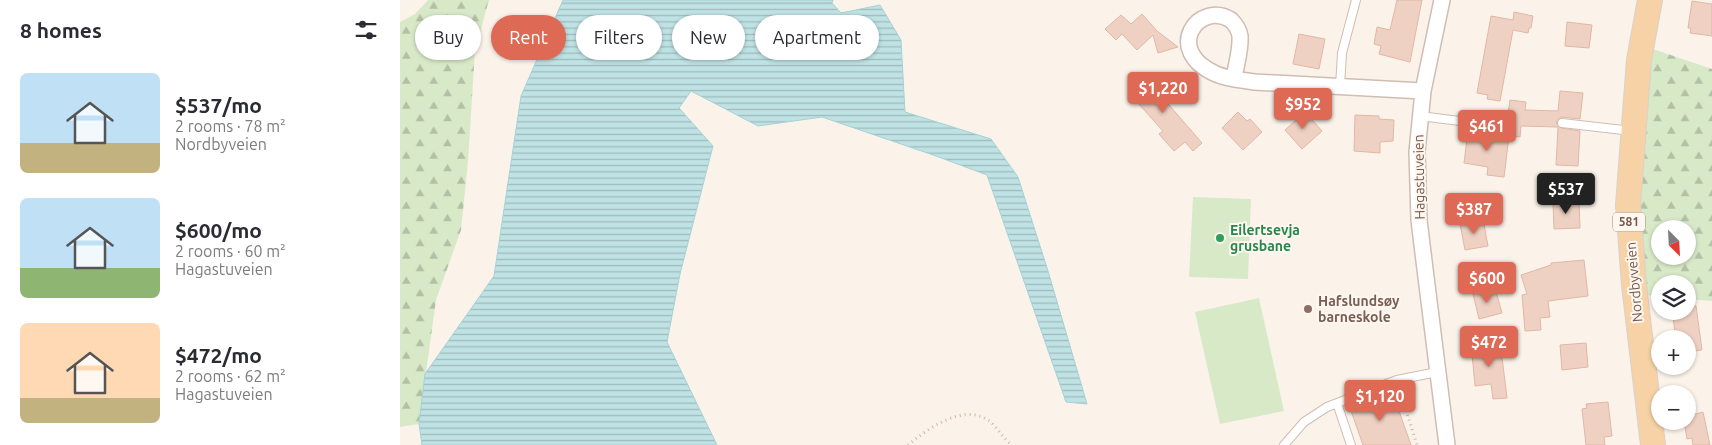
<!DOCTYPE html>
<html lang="en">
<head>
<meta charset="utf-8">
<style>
  :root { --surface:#fff; --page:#f7f7f7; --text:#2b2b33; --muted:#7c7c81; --accent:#de6a56 }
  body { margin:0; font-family:Ubuntu,sans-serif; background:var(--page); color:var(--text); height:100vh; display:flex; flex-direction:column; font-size:19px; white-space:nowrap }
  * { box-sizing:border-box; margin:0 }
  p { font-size:16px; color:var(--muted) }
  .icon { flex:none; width:28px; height:28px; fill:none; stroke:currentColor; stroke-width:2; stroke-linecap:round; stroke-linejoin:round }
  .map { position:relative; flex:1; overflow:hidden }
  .details { display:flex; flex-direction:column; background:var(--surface); width:400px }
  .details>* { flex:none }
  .banner { position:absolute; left:15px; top:15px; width:475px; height:45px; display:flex; gap:10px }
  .needle { width:32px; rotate:156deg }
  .fabs { position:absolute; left:1251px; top:220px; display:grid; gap:10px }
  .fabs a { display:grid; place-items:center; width:45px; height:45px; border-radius:50%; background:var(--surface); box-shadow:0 1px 4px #0004; font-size:25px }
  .price { position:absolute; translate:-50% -42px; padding:0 11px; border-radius:5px; background:var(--accent); color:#fff; font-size:16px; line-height:32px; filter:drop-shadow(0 1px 2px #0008) }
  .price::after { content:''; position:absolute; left:50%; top:30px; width:15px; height:11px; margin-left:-8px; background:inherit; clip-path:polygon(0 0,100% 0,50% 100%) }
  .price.active { background:#222; color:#fff }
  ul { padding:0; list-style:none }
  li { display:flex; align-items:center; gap:15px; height:125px; padding:0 20px }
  li span { display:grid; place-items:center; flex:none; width:140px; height:100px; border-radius:8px; color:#555 }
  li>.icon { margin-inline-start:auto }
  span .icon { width:60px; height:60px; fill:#fffc; stroke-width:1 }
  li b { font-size:21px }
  h2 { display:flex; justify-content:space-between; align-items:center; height:60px; padding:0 20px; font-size:21px }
  .chip { padding:0 18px; border-radius:22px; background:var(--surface); box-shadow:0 1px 4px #0004; font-size:18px; line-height:45px }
  .chip.active { background:var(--accent); color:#fff }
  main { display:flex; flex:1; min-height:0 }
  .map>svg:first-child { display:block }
  .green { fill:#d8e9c8 }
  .forest { fill:url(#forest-firs); fill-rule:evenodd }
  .water { fill:url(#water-rules); stroke:#a5d2d6 }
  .building { fill:#efd1c3; stroke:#e1b7a4 }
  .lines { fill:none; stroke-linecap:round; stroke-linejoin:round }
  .lane-casing { stroke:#cfbdb2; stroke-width:10 }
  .street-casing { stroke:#cfbdb2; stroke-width:18 }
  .primary-casing { stroke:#d8d1cd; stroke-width:26 }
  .path { stroke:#d5b4a5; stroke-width:3; stroke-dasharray:1 4; stroke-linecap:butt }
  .lane { stroke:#fff; stroke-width:8 }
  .street { stroke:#fff; stroke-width:15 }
  .primary { stroke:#f6d2a6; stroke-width:24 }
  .leisure-dot { fill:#2e9e5b; stroke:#fef7f0; stroke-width:2 }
  .education-dot { fill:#8d6e63; stroke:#fef7f0; stroke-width:2 }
  .labels { text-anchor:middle; stroke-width:4; stroke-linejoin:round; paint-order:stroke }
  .shield { fill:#fef7f0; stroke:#9e887f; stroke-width:1 }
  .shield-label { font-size:12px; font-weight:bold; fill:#75594e }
  .street-label { font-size:14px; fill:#75594e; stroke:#fef7f0 }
  .leisure-label { font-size:14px; font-weight:bold; fill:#27864d; stroke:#fef7f0; text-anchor:start }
  .education-label { font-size:14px; font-weight:bold; fill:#785e54; stroke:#fef7f0; text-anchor:start }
</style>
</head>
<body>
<main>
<section class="details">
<h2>8 homes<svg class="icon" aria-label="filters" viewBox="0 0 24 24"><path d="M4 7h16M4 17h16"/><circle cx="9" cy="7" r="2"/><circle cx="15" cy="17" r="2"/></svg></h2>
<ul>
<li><span style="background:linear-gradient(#bfe0f5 70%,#c2b280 0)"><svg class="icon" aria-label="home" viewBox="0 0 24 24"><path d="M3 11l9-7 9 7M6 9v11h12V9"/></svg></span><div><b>$537/mo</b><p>2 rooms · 78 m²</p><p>Nordbyveien</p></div></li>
<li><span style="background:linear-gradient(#bfe0f5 70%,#8fb573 0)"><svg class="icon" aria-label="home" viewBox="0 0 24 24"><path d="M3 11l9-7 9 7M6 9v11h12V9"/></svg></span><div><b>$600/mo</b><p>2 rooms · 60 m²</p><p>Hagastuveien</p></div></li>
<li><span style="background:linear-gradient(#ffd9b3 75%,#c2b280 0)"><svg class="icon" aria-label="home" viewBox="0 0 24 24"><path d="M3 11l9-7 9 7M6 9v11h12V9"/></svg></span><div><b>$472/mo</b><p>2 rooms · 62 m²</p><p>Hagastuveien</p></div></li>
</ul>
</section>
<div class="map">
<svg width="1312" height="445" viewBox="0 0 1312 445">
  <defs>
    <pattern id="forest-firs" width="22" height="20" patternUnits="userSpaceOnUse" patternTransform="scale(1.25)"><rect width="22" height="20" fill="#d8e9c8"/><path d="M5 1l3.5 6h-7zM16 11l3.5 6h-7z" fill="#b4c0a5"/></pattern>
    <pattern id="water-rules" width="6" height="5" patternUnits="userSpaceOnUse" patternTransform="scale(1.25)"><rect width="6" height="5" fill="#bfe2e4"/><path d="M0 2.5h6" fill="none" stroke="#a0babb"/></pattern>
  </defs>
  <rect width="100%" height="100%" fill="#fbf3ea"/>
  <path class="green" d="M793,197L851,199L848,279L789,277Z
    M859,298L884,411L820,424L795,312Z"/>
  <path class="forest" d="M28,0H89L75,50L68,162L61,230L36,300L19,424L0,427V22L15,14Z
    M1247,47L1312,69V301L1288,299V284H1260V296L1243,295L1238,193ZM1260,229H1288V256H1260Z"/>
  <path class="water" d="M163,0H433L432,3L441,13L480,5L501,40L505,112L591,139L618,177L648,271L687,404L666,402L587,175L536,156L422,117L358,126L291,91L279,108L313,146L280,274L267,342L317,445H22L19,424L25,374L94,276L121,96Z"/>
  <path class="building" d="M997,0H1022L1010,62L979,54L981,46L974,44L977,27L990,30Z
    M1292,1L1312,4V36L1290,33L1291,28H1288Z
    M1114,12L1133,16L1131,28H1129L1128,33L1113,30L1100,101L1087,99L1088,95L1077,93L1091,16L1113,20Z
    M742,14L757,31L778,47L758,53L753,35L737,50L722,34L716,40L705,29L721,15L731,24Z
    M1167,22L1192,25L1189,48L1165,46Z
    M899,34L925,39L919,69L893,64Z
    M748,74L767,95L763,98L802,143L793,151L785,142L774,151L759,134L763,131L728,92Z
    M1160,91L1183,93L1180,119L1162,117L1158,119L1156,123L1161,128L1180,131L1178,166L1156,165L1158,127L1121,126L1120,137L1106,135V133L1111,131L1113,127L1111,123L1107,121L1110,100L1126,102L1125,110L1158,111Z
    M838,112L847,121L850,119L862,132L843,150L822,128Z
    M905,112L922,131L902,149L885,130Z
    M955,115L979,116V119L994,120L993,141L980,142V153L954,151Z
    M1068,131L1109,136L1104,177L1087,175L1088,167L1064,163Z
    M1179,202L1180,228L1154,229L1153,203Z
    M1083,219L1088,246L1065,250L1060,224Z
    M1184,260L1188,296L1148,301L1150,317L1140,318L1141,330L1125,331L1122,295L1127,294L1121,275L1151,265V263Z
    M1095,288L1102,313L1079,319L1073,294Z
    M1296,306L1302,350L1288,352V339H1276L1273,317L1288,315V307Z
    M1100,341L1107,398L1093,399L1091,384L1075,386L1071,344Z
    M1186,343L1188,367L1162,370L1160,345Z
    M992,391L1011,445H963L950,408L967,403L966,400Z
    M1208,402L1212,436L1204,437L1205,445H1186L1182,409L1187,408L1186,404Z
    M1303,412L1310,445H1293L1292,438L1287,439L1284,421H1288V416Z"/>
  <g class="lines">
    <g class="lane-casing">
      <path id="lane" d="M940,86L942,53L956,0
        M1020,116L1107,127
        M1162,123L1232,131
        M937,403L951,445
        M884,445L904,422L927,407L997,380L1037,372"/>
    </g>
    <g class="street-casing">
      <path id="street" d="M1042,0L1023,91L1017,152L1019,220L1024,261L1047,445
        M834,78C836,65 841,50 840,36C839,29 836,25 831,20C799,0 762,50 816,74C827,79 842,80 854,82L1023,91"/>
    </g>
    <g class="primary-casing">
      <path id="primary" d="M1250,0L1239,60L1228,205L1234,285L1253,445"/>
    </g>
    <path class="path" d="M1000,391L1017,445
      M508,445C528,429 562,403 588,420C597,426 602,438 612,445"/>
    <use href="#lane" class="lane"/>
    <use href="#street" class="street"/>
    <use href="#primary" class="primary"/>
  </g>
  <circle class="leisure-dot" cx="820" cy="238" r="5"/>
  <circle class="education-dot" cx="908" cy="309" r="5"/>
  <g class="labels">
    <rect class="shield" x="1213" y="212.5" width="32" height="19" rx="4"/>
    <g class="shield-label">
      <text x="1229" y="226">581</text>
    </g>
    <g class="street-label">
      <text transform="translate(1019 177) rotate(-91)" y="5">Hagastuveien</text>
      <text transform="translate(1234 282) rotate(-95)" y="5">Nordbyveien</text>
    </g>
    <g class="leisure-label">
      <text x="830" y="235">Eilertsevja<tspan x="830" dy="16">grusbane</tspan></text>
    </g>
    <g class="education-label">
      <text x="918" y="306">Hafslundsøy<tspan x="918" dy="16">barneskole</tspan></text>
    </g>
  </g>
</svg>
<div class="fabs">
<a><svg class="needle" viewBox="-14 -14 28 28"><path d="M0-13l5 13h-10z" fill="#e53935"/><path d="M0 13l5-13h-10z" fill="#7c7c81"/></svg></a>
<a><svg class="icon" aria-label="layers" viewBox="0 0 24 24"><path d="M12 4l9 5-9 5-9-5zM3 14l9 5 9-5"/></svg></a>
<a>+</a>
<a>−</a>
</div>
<b class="price" style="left:763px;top:114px">$1,220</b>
<b class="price" style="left:903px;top:130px">$952</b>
<b class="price" style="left:1087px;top:152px">$461</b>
<b class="price active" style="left:1166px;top:215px">$537</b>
<b class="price" style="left:1074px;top:235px">$387</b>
<b class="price" style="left:1087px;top:304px">$600</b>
<b class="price" style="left:1089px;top:368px">$472</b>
<b class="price" style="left:980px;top:422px">$1,120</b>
<div class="banner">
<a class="chip">Buy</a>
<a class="chip active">Rent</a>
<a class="chip">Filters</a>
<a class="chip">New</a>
<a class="chip">Apartment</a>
</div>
</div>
</main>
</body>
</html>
